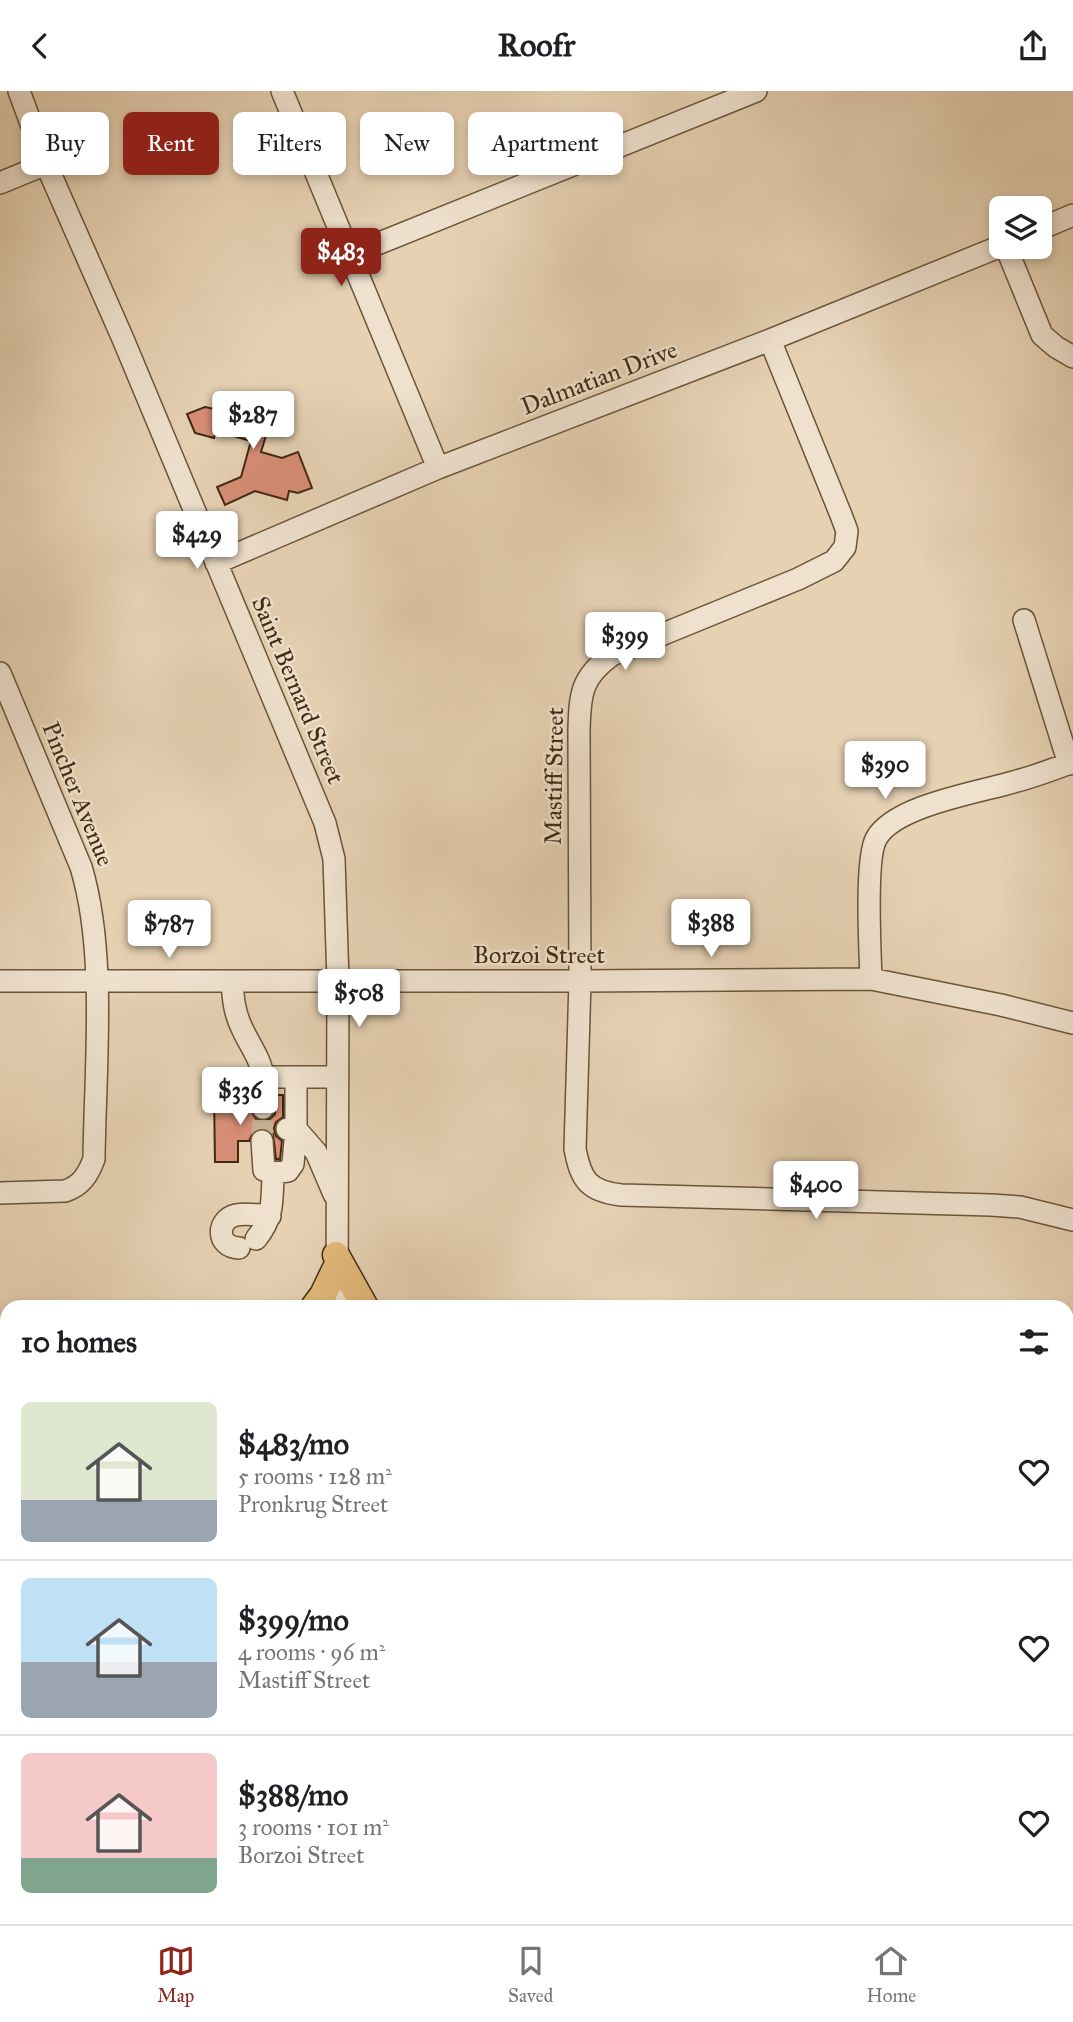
<!DOCTYPE html>
<html lang="en">
<head>
<meta charset="utf-8">
<style>
  :root { --surface:#fff; --page:#f2f2f2; --text:#202124; --muted:#757577; --line:#e0e0e0; --accent:#8f2418 }
  body { margin:0; font-family:"IM FELL Great Primer",serif; background:var(--page); color:var(--text); height:100vh; display:flex; flex-direction:column; font-size:26px; white-space:nowrap }
  * { box-sizing:border-box; margin:0 }
  p { font-size:23px; color:var(--muted) }
  .icon { flex:none; width:38px; height:38px; fill:none; stroke:currentColor; stroke-width:2; stroke-linecap:round; stroke-linejoin:round }
  .map { position:relative; flex:1; overflow:hidden }
  .side { position:absolute; left:0px; top:1209px; width:1074px; height:625px; display:flex; flex-direction:column; background:var(--surface); border-radius:21px 21px 0 0; box-shadow:0 4px 10px #0003 }
  .side>* { flex:none }
  .banner { position:absolute; left:21px; top:21px; width:700px; height:63px; display:flex; gap:14px }
  .buttons { position:absolute; left:989px; top:105px; display:grid; gap:14px }
  .buttons a { display:grid; place-items:center; width:63px; height:63px; border-radius:10px; background:var(--surface); box-shadow:0 4px 10px #0003; font-size:35px }
  .price { position:absolute; translate:-50% -60px; padding:0 16px; border-radius:7px; background:#fff; color:#222; font-size:23px; line-height:46px; filter:drop-shadow(0 2px 4px #0008) }
  .price::after { content:''; position:absolute; left:50%; top:42px; width:21px; height:16px; margin-left:-10px; background:inherit; clip-path:polygon(0 0,100% 0,50% 100%) }
  .price.active { background:var(--accent); color:#fff }
  ul { padding:0; list-style:none }
  li { display:flex; align-items:center; gap:21px; height:175px; padding:0 21px }
  li+li { border-top:2px solid var(--line) }
  li span { display:grid; place-items:center; flex:none; width:196px; height:140px; border-radius:10px; color:#555 }
  li>.icon { margin-inline-start:auto }
  span .icon { width:84px; height:84px; fill:#fffc; stroke-width:1 }
  li b { font-size:30px }
  h2 { display:flex; justify-content:space-between; align-items:center; height:84px; padding:0 21px; font-size:30px }
  .pill { padding:0 24px; border-radius:10px; background:var(--surface); box-shadow:0 4px 10px #0003; font-size:24px; line-height:63px }
  .pill.active { background:var(--accent); color:#fff }
  header { display:flex; justify-content:space-between; align-items:center; height:91px; padding:0 21px; background:var(--surface); font-size:32px; font-weight:800 }
  .tab-bar { display:flex; justify-content:space-around; align-items:center; height:98px; border-top:2px solid var(--line); background:var(--surface); font-size:19px; color:var(--muted) }
  .tab-bar a { display:grid; justify-items:center; gap:4px }
  .tab-bar .active { color:var(--accent) }
  .map>svg:first-child { display:block }
  .building { fill:#d88e78; stroke:#412a0f; stroke-width:2 }
  .lines { fill:none; stroke-linecap:round; stroke-linejoin:round }
  .minor-tunnel { stroke:#c5b092; stroke-width:21; stroke-dasharray:21 10; stroke-linecap:butt }
  .minor-casing { stroke:#6a5438; stroke-width:24 }
  .major-casing { stroke:#412a0f; stroke-width:29 }
  .minor { stroke:#efe1ce; stroke-width:21 }
  .major { stroke:#e3b87a; stroke-width:26 }
  .labels { text-anchor:middle; stroke-width:5; stroke-linejoin:round; paint-order:stroke }
  .street-label { font-size:24px; fill:#412a0f; stroke:#efe1ce }
</style>
</head>
<body>
<header><svg class="icon" aria-label="back" viewBox="0 0 24 24"><path d="M15 5l-7 7 7 7"/></svg>Roofr<svg class="icon" aria-label="share" viewBox="0 0 24 24"><path d="M12 15V3M7 8l5-5 5 5M5 13v7h14v-7"/></svg></header>
<div class="map">
<svg width="1073" height="1833" viewBox="0 0 1073 1833">
  <rect width="100%" height="100%" fill="#e6d1b3"/>
  <filter id="stains"><feTurbulence type="fractalNoise" baseFrequency=".00286" numOctaves="4"/><feColorMatrix values="0 0 0 0 .2 0 0 0 0 .09 0 0 0 0 .02 0 0 0 .5 -.17"/></filter>
  <radialGradient id="worn" r=".72"><stop offset=".6" stop-color="#630" stop-opacity="0"/><stop offset="1" stop-color="#630" stop-opacity=".3"/></radialGradient>
  <path class="building" d="M254,305L276,311L261,361L282,367L298,361L312,397L298,402L289,400L287,409L255,400L225,414L217,396L241,386L251,350L216,340L214,347L195,342L187,323L205,316L220,319L222,312L234,315L235,311L251,316Z
    M214,1004H237V1018H250L256,1028L264,1030L270,1028L275,1023L276,1004H283V1026L276,1031L274,1037L276,1045L282,1050L280,1068H276L273,1043L262,1037L254,1040L249,1050H238V1071H215Z"/>
  <g class="lines">
    <path class="minor-tunnel" d="M262,1050L263,1017"/>
    <g class="minor-casing">
      <path id="minor" d="M19,0L46,73L123,248L325,732L334,768L338,890L337,1216
        M282,0L438,377
        M0,92L46,73
        M1040,138L1073,124
        M1006,156L1042,244L1056,256L1073,266
        M350,164L756,0
        M770,249L841,424L847,440L845,456L834,470L798,488L612,564C581,586 580,603 579,639L580,890L575,1058C581,1089 588,1100 621,1104L991,1114L1020,1116L1073,1129
        M216,472L438,377L770,249L1001,155
        M1024,529L1069,673
        M0,582L81,776C107,862 95,977 94,1068C88,1084 81,1095 65,1100L0,1102
        M871,888C870,859 865,769 876,748C894,714 981,701 1017,690C1036,685 1054,678 1073,671
        M0,890H580L871,888L1001,914L1073,932
        M232,890C233,906 234,920 241,935C248,952 261,967 263,986H337
        M296,987V1038L316,1061L334,1103
        M263,1017V986
        M262,1050L264,1079L273,1082L288,1080L293,1073L296,1038H287
        M256,1148C274,1126 272,1110 273,1082
        M239,1157C216,1156 216,1129 236,1124C246,1122 260,1124 270,1125
        M0,1634L7,1636
        M1068,1811L1073,1812
        M588,1827V1833
        M339,1833L340,1827"/>
    </g>
    <g class="major-casing">
      <path id="major" d="M336,1164L365,1216
        M314,1216L323,1204L336,1177
        M0,1263H7
        M0,1286H7
        M1068,1305L1073,1306"/>
    </g>
    <use href="#minor" class="minor"/>
    <use href="#major" class="major"/>
  </g>
  <g class="labels">
    <g class="street-label">
      <text transform="translate(599 287) rotate(-21)" y="8">Dalmatian Drive</text>
      <text transform="translate(298 599) rotate(67)" y="8">Saint Bernard Street</text>
      <text transform="translate(554 685) rotate(-89)" y="8">Mastiff Street</text>
      <text transform="translate(78 703) rotate(68)" y="8">Pincher Avenue</text>
      <text x="539" y="872">Borzoi Street</text>
    </g>
  </g>
  <rect width="100%" height="100%" filter="url(#stains)"/>
  <rect width="100%" height="100%" fill="url(#worn)"/>
</svg>
<div class="buttons">
<a><svg class="icon" aria-label="layers" viewBox="0 0 24 24"><path d="M12 4l9 5-9 5-9-5zM3 14l9 5 9-5"/></svg></a>
</div>
<b class="price active" style="left:341px;top:197px">$483</b>
<b class="price" style="left:253px;top:360px">$287</b>
<b class="price" style="left:197px;top:480px">$429</b>
<b class="price" style="left:625px;top:581px">$399</b>
<b class="price" style="left:885px;top:710px">$390</b>
<b class="price" style="left:711px;top:868px">$388</b>
<b class="price" style="left:169px;top:869px">$787</b>
<b class="price" style="left:359px;top:938px">$508</b>
<b class="price" style="left:240px;top:1036px">$336</b>
<b class="price" style="left:816px;top:1130px">$400</b>
<div class="banner">
<a class="pill">Buy</a>
<a class="pill active">Rent</a>
<a class="pill">Filters</a>
<a class="pill">New</a>
<a class="pill">Apartment</a>
</div>
<section class="side">
<h2>10 homes<svg class="icon" aria-label="filters" viewBox="0 0 24 24"><path d="M4 7h16M4 17h16"/><circle cx="9" cy="7" r="2"/><circle cx="15" cy="17" r="2"/></svg></h2>
<ul>
<li><span style="background:linear-gradient(#dfe7d0 70%,#9aa5b1 0)"><svg class="icon" aria-label="home" viewBox="0 0 24 24"><path d="M3 11l9-7 9 7M6 9v11h12V9"/></svg></span><div><b>$483/mo</b><p>5 rooms · 128 m²</p><p>Pronkrug Street</p></div><svg class="icon" aria-label="heart" viewBox="0 0 24 24"><path d="M12 20l-8-8c-3-5 5-10 8-4 3-6 11-1 8 4z"/></svg></li>
<li><span style="background:linear-gradient(#bfe0f5 60%,#9aa5b1 0)"><svg class="icon" aria-label="home" viewBox="0 0 24 24"><path d="M3 11l9-7 9 7M6 9v11h12V9"/></svg></span><div><b>$399/mo</b><p>4 rooms · 96 m²</p><p>Mastiff Street</p></div><svg class="icon" aria-label="heart" viewBox="0 0 24 24"><path d="M12 20l-8-8c-3-5 5-10 8-4 3-6 11-1 8 4z"/></svg></li>
<li><span style="background:linear-gradient(#f6c9c9 75%,#7fa58c 0)"><svg class="icon" aria-label="home" viewBox="0 0 24 24"><path d="M3 11l9-7 9 7M6 9v11h12V9"/></svg></span><div><b>$388/mo</b><p>3 rooms · 101 m²</p><p>Borzoi Street</p></div><svg class="icon" aria-label="heart" viewBox="0 0 24 24"><path d="M12 20l-8-8c-3-5 5-10 8-4 3-6 11-1 8 4z"/></svg></li>
</ul>
</section>
</div>
<nav class="tab-bar">
<a class="active"><svg class="icon" aria-label="map" viewBox="0 0 24 24"><path d="M3 6l6-2 6 2 6-2v14l-6 2-6-2-6 2zM9 4v14M15 6v14"/></svg>Map</a>
<a><svg class="icon" aria-label="saved" viewBox="0 0 24 24"><path d="M7 4h10v16l-5-4-5 4z"/></svg>Saved</a>
<a><svg class="icon" aria-label="home" viewBox="0 0 24 24"><path d="M3 11l9-7 9 7M6 9v11h12V9"/></svg>Home</a>
</nav>
</body>
</html>
